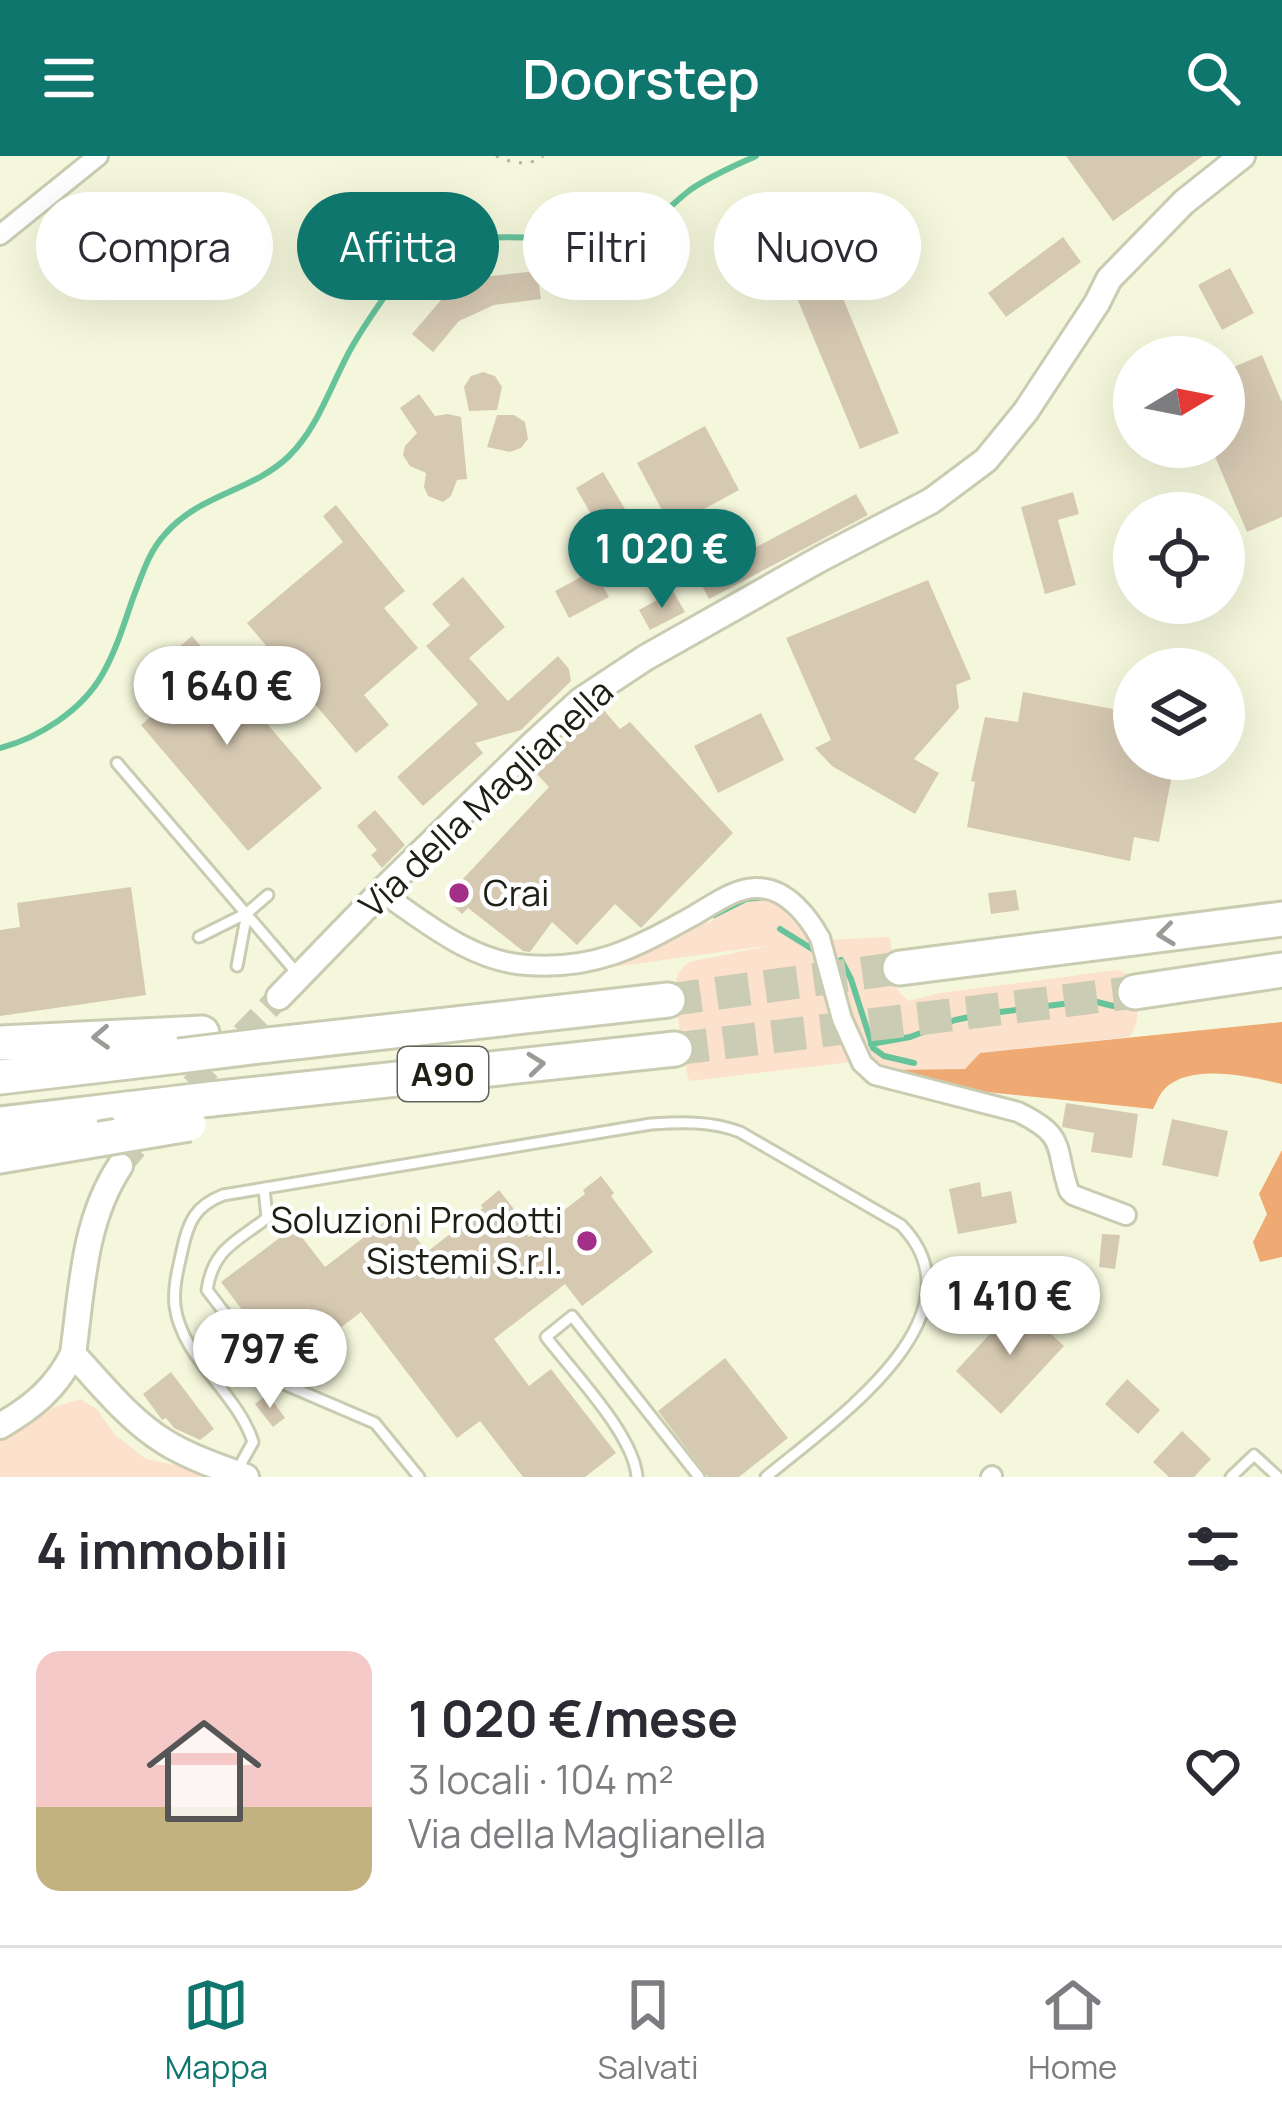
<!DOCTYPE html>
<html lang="it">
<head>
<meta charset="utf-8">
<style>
  :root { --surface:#fff; --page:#f7f7f7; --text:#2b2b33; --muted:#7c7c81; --line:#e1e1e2; --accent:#0f766e }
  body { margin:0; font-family:Manrope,sans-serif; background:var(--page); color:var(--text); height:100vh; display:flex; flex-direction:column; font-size:45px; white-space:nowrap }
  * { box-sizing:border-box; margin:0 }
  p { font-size:39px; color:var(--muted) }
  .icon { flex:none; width:66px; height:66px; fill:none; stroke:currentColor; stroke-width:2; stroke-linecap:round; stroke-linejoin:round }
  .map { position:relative; height:1321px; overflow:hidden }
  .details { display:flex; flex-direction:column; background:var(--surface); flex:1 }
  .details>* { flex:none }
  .banner { position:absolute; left:36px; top:36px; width:1212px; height:108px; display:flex; gap:24px }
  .needle { width:78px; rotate:80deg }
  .tools { position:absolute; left:1113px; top:180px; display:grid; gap:24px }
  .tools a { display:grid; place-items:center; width:132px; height:132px; border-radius:50%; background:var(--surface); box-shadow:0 12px 48px #0002; font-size:60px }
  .price { position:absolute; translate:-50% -102px; padding:0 27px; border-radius:42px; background:#fff; color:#222; font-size:39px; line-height:78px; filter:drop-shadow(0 3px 6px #0008) }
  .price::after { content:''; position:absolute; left:50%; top:72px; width:36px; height:27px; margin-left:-18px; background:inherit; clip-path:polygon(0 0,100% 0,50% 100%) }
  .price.active { background:var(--accent); color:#fff }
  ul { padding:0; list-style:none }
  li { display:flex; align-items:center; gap:36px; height:300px; padding:0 36px }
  li span { display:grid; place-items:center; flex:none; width:336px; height:240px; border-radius:24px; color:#555 }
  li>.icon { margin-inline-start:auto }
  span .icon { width:144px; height:144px; fill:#fffc; stroke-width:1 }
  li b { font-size:51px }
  h2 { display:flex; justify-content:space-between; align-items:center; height:144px; padding:0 36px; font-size:51px }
  .tag { padding:0 42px; border-radius:54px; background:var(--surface); box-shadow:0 12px 48px #0002; font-size:42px; line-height:108px }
  .tag.active { background:var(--accent); color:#fff }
  header { display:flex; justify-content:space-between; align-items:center; height:156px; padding:0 36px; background:var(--accent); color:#fff; font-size:54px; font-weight:600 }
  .tab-bar { display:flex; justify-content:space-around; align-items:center; height:168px; border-top:3px solid var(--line); background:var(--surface); font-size:33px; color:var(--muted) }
  .tab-bar a { display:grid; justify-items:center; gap:6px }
  .tab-bar .active { color:var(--accent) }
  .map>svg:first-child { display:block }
  .green { fill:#fce1cd }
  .forest { fill:#efa972 }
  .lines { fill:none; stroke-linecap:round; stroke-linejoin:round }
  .stream { stroke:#67c49a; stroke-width:6 }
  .building { fill:#d6c9b2 }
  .tertiary-tunnel { stroke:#caccb4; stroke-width:24; stroke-dasharray:24 12; stroke-linecap:butt }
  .motorway-tunnel { stroke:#caccb4; stroke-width:33; stroke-dasharray:33 16; stroke-linecap:butt }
  .service-casing { stroke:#caccb2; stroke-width:15 }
  .minor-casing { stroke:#caccb2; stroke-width:24 }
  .tertiary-casing { stroke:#caccb2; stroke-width:30 }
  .motorway-casing { stroke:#caccb2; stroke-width:39 }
  .path { stroke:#b3b59f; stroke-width:3; stroke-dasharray:3 9; stroke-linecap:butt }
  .service { stroke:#fff; stroke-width:9 }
  .minor { stroke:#fff; stroke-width:18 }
  .tertiary { stroke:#fff; stroke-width:24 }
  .motorway { stroke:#fff; stroke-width:33 }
  .minor-bridge-casing { stroke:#caccb2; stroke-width:24; stroke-linecap:butt }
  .motorway-bridge-casing { stroke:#caccb2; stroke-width:39; stroke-linecap:butt }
  .minor-bridge { stroke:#fff; stroke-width:18 }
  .motorway-bridge { stroke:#fff; stroke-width:33 }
  .oneway { stroke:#9a9a96 }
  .poi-dot { fill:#a42f89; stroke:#fff; stroke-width:4.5 }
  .labels { text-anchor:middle; stroke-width:9; stroke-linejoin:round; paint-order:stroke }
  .shield { fill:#fff; stroke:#62625b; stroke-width:3 }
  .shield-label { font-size:33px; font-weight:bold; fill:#1e1f15 }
  .street-label { font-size:36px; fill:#1e1f15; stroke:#fff }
  .poi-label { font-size:36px; fill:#1e1f15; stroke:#fff; text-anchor:start }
</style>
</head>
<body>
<header><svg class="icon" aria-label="menu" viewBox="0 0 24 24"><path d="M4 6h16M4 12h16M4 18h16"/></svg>Doorstep<svg class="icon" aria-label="search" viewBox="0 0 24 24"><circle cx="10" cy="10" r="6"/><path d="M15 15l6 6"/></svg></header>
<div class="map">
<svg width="1282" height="1321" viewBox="0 0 1282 1321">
  <rect width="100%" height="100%" fill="#f5f7dc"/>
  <path class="green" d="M755,739L784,746L813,785L834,862L851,906L691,925L688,922C685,899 671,840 677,821C680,812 683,812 689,806L772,789L598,813L605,806L657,790L704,764L709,767L714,763L712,759L739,744Z
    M887,781L890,782L897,833L908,845L940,837L1118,814L1132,820C1135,843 1144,863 1129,881L980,897L965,913L885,914C849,880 844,829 830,784Z
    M80,1243L97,1253L114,1278L146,1303L194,1313L211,1321H0V1283L52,1252Z"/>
  <path class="forest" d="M1282,866V928C1250,921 1187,905 1162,936C1158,941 1156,948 1153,953L987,936L885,914L965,913L980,897Z
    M1282,994V1101L1260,1106L1253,1086L1267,1058L1259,1038Z"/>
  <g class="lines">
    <path class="stream" d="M0,592C39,582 82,554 102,519C116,495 124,468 133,442C142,419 149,395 166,377C200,338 253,335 289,300C319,271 332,225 353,189C368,163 387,138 404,112C462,60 551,93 620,79C650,74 667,52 690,34C710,20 734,10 756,0
      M714,759L746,743L767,741
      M780,773L817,796
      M841,804L851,823L873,892L884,900L914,907
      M871,888L910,881L955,864L984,858L1078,846H1097L1113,850"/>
  </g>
  <path class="building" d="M1066,0H1203L1113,65Z
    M815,75L899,277L860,293L776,92Z
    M1063,81L1081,106L1006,161L988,137Z
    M657,110V138H633V111Z
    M1230,112L1254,157L1222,174L1198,129Z
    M537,115L541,143L494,149L459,165L433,196L412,178L441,144L481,121Z
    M1262,199L1282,246V361L1247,376L1211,291H1224V215Z
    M483,216L495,220L502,231L497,254L469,255L464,231L471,220Z
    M419,238L435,260L448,258L461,261L467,323L457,324L451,340L443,346L428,340L424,331L426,317L410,310L403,299L405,290L417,277L400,252Z
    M497,259H514L525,266L528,283L521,292L510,296L487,291Z
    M705,270L739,334L671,371L637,307Z
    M603,316L644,385L616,401L576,332Z
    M1073,336L1079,358L1058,364L1076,429L1045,438L1021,351Z
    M856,338L868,359L709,443L698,422Z
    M336,349L405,435L384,452L418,492L364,539L389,569L356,597L247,467L343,386L323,360Z
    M594,414L609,441L569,462L555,435Z
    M463,421L505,471L469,502L508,545L558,500L569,513L571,525L521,574L475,587L483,597L423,650L397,621L478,548L426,490L450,469L432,448Z
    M928,424L971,523L956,529L959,552L914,603L939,617L915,658L832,610L815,592L831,584L786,482Z
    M673,435L685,456L650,474L639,454Z
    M192,480L322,632L248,695L141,569L177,538L155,512Z
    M1023,536L1134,557V603H1175L1159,686L1134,681L1130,705L967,671L975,626L971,625L985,561L1018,566Z
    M602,552L620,573L630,566L733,677L641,772L615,748L577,789L552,766L530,796L523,795L468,752L462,758L445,742L549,631L534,615Z
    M761,557L784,604L718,637L694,590Z
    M375,654L405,689L382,712L371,699L377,694L357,670Z
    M131,731L146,839L0,860V774L20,771L17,747Z
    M1016,734L1019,754L991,758L988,737Z
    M1066,947L1138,958L1132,1002L1091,996L1094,977L1062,971Z
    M1172,963L1228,975L1218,1021L1162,1009Z
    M601,1020L614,1037L611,1040L653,1096L582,1150L565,1128L494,1183L529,1230L551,1213L616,1297L585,1321H523L480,1265L457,1282L361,1156L287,1213L221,1126L294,1071L325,1111L397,1056L427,1096L483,1052L481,1049L499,1034L514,1053L510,1056L529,1081L585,1038L583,1034Z
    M980,1026L982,1041L1011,1035L1017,1067L958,1078L949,1033Z
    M1102,1078L1120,1079L1115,1113L1099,1111Z
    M1018,1147L1064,1190L1001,1258L956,1215Z
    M725,1202L788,1282L739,1321H708L658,1255Z
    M171,1216L214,1273L200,1284L174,1272L166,1262L162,1264L143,1238Z
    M1127,1223L1160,1254L1138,1278L1105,1248Z
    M268,1238L285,1262L273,1271L255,1248Z
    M1182,1275L1211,1303L1194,1321H1169L1153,1306Z"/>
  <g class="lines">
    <path class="tertiary-tunnel" d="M120,1010L156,967L279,841"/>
    <path class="motorway-tunnel" d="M668,844L900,812
      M675,893L1135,836"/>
    <g class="service-casing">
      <path id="service" d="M117,607L296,816
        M199,781L247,757L268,739
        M237,810L247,757
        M264,1032L267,1062C236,1086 213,1093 207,1134L277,1225L375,1267L419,1321
        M238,1313L253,1286C237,1236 182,1203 175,1150C173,1131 178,1113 182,1095C188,1066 195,1050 223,1039L651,968C682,966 711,965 740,976L901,1069C990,1161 829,1268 766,1321
        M637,1321C634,1279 573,1216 546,1181L572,1160L699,1321
        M1231,1321L1254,1299L1278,1321"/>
    </g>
    <g class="minor-casing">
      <path id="minor" d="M0,79L98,0
        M381,736C425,766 472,806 527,809C595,814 635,792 691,761C711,750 735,731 758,732C786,732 808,760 820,782
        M862,907L875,919L1018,956C1068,980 1054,991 1069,1035L1073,1039L1126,1059
        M991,1321L992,1320"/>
    </g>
    <g class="tertiary-casing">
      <path id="tertiary" d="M279,841L381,736L535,586L580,545L645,502L820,403L931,345L986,304L1026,255L1097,147L1109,123L1184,46L1242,0
        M73,1198C101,1228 129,1264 165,1286C189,1301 219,1311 246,1321
        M0,1270C33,1251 56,1232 73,1198C82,1134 83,1066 120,1010"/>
    </g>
    <g class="motorway-casing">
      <path id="motorway" d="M900,812L1282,763
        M1135,836L1282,814
        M0,887L202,877
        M268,889L668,844
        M0,921L179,900
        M211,943L675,893
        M0,968L127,953
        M0,1000L100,983"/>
    </g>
    <path class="path" d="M496,0C511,7 530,11 543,0"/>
    <use href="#service" class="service"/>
    <use href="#minor" class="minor"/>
    <use href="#tertiary" class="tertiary"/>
    <use href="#motorway" class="motorway"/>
    <g class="minor-bridge-casing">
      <path id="minor-bridge" d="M820,782L842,863L862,907"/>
    </g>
    <g class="motorway-bridge-casing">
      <path id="motorway-bridge" d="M179,900L268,889
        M127,953L211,943
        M100,983L189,968"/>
    </g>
    <use href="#minor-bridge" class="minor-bridge"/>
    <use href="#motorway-bridge" class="motorway-bridge"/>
  </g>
  <defs><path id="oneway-chevron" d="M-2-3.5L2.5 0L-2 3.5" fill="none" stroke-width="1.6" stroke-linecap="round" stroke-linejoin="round" transform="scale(3)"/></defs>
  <g class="oneway">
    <use href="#oneway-chevron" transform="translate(1166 778) rotate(173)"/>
    <use href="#oneway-chevron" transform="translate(101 881) rotate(177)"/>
    <use href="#oneway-chevron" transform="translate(536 908) rotate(-6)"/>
  </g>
  <g class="poi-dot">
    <circle cx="459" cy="737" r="12"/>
    <circle cx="587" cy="1085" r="12"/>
  </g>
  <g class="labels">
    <rect class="shield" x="398" y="891" width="90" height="54" rx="9"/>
    <g class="shield-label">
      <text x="443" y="930">A90</text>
    </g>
    <g class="street-label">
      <text transform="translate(486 642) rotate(-43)" y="13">Via della Maglianella</text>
    </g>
    <g class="poi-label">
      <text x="483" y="750">Crai</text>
      <text x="563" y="1077" text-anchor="end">Soluzioni Prodotti<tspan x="563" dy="41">Sistemi S.r.l.</tspan></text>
    </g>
  </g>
</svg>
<div class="tools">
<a><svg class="needle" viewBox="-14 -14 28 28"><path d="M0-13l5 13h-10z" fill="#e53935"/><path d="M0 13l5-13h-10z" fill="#7c7c81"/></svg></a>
<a><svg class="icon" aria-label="locate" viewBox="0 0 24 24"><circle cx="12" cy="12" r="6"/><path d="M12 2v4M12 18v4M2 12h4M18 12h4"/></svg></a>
<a><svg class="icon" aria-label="layers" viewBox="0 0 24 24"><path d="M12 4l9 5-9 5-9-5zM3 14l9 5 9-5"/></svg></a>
</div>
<b class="price active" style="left:662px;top:455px">1 020 €</b>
<b class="price" style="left:227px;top:592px">1 640 €</b>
<b class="price" style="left:1010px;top:1202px">1 410 €</b>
<b class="price" style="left:270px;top:1255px">797 €</b>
<div class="banner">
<a class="tag">Compra</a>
<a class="tag active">Affitta</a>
<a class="tag">Filtri</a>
<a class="tag">Nuovo</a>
</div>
</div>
<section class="details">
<h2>4 immobili<svg class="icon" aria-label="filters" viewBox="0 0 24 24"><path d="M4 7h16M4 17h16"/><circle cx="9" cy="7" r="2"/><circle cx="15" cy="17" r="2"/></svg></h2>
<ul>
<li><span style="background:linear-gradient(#f6c9c9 65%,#c2b280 0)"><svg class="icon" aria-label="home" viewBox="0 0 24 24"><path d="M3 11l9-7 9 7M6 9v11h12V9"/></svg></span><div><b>1 020 €/mese</b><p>3 locali · 104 m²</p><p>Via della Maglianella</p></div><svg class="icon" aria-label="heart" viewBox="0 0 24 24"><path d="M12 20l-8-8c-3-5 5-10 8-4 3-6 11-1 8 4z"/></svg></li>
</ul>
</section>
<nav class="tab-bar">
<a class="active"><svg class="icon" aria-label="map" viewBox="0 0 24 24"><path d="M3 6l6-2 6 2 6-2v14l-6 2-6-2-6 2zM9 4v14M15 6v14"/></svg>Mappa</a>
<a><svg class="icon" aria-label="saved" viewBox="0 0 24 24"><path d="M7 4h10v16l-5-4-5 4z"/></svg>Salvati</a>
<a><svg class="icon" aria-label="home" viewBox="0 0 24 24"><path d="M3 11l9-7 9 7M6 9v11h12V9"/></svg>Home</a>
</nav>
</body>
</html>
